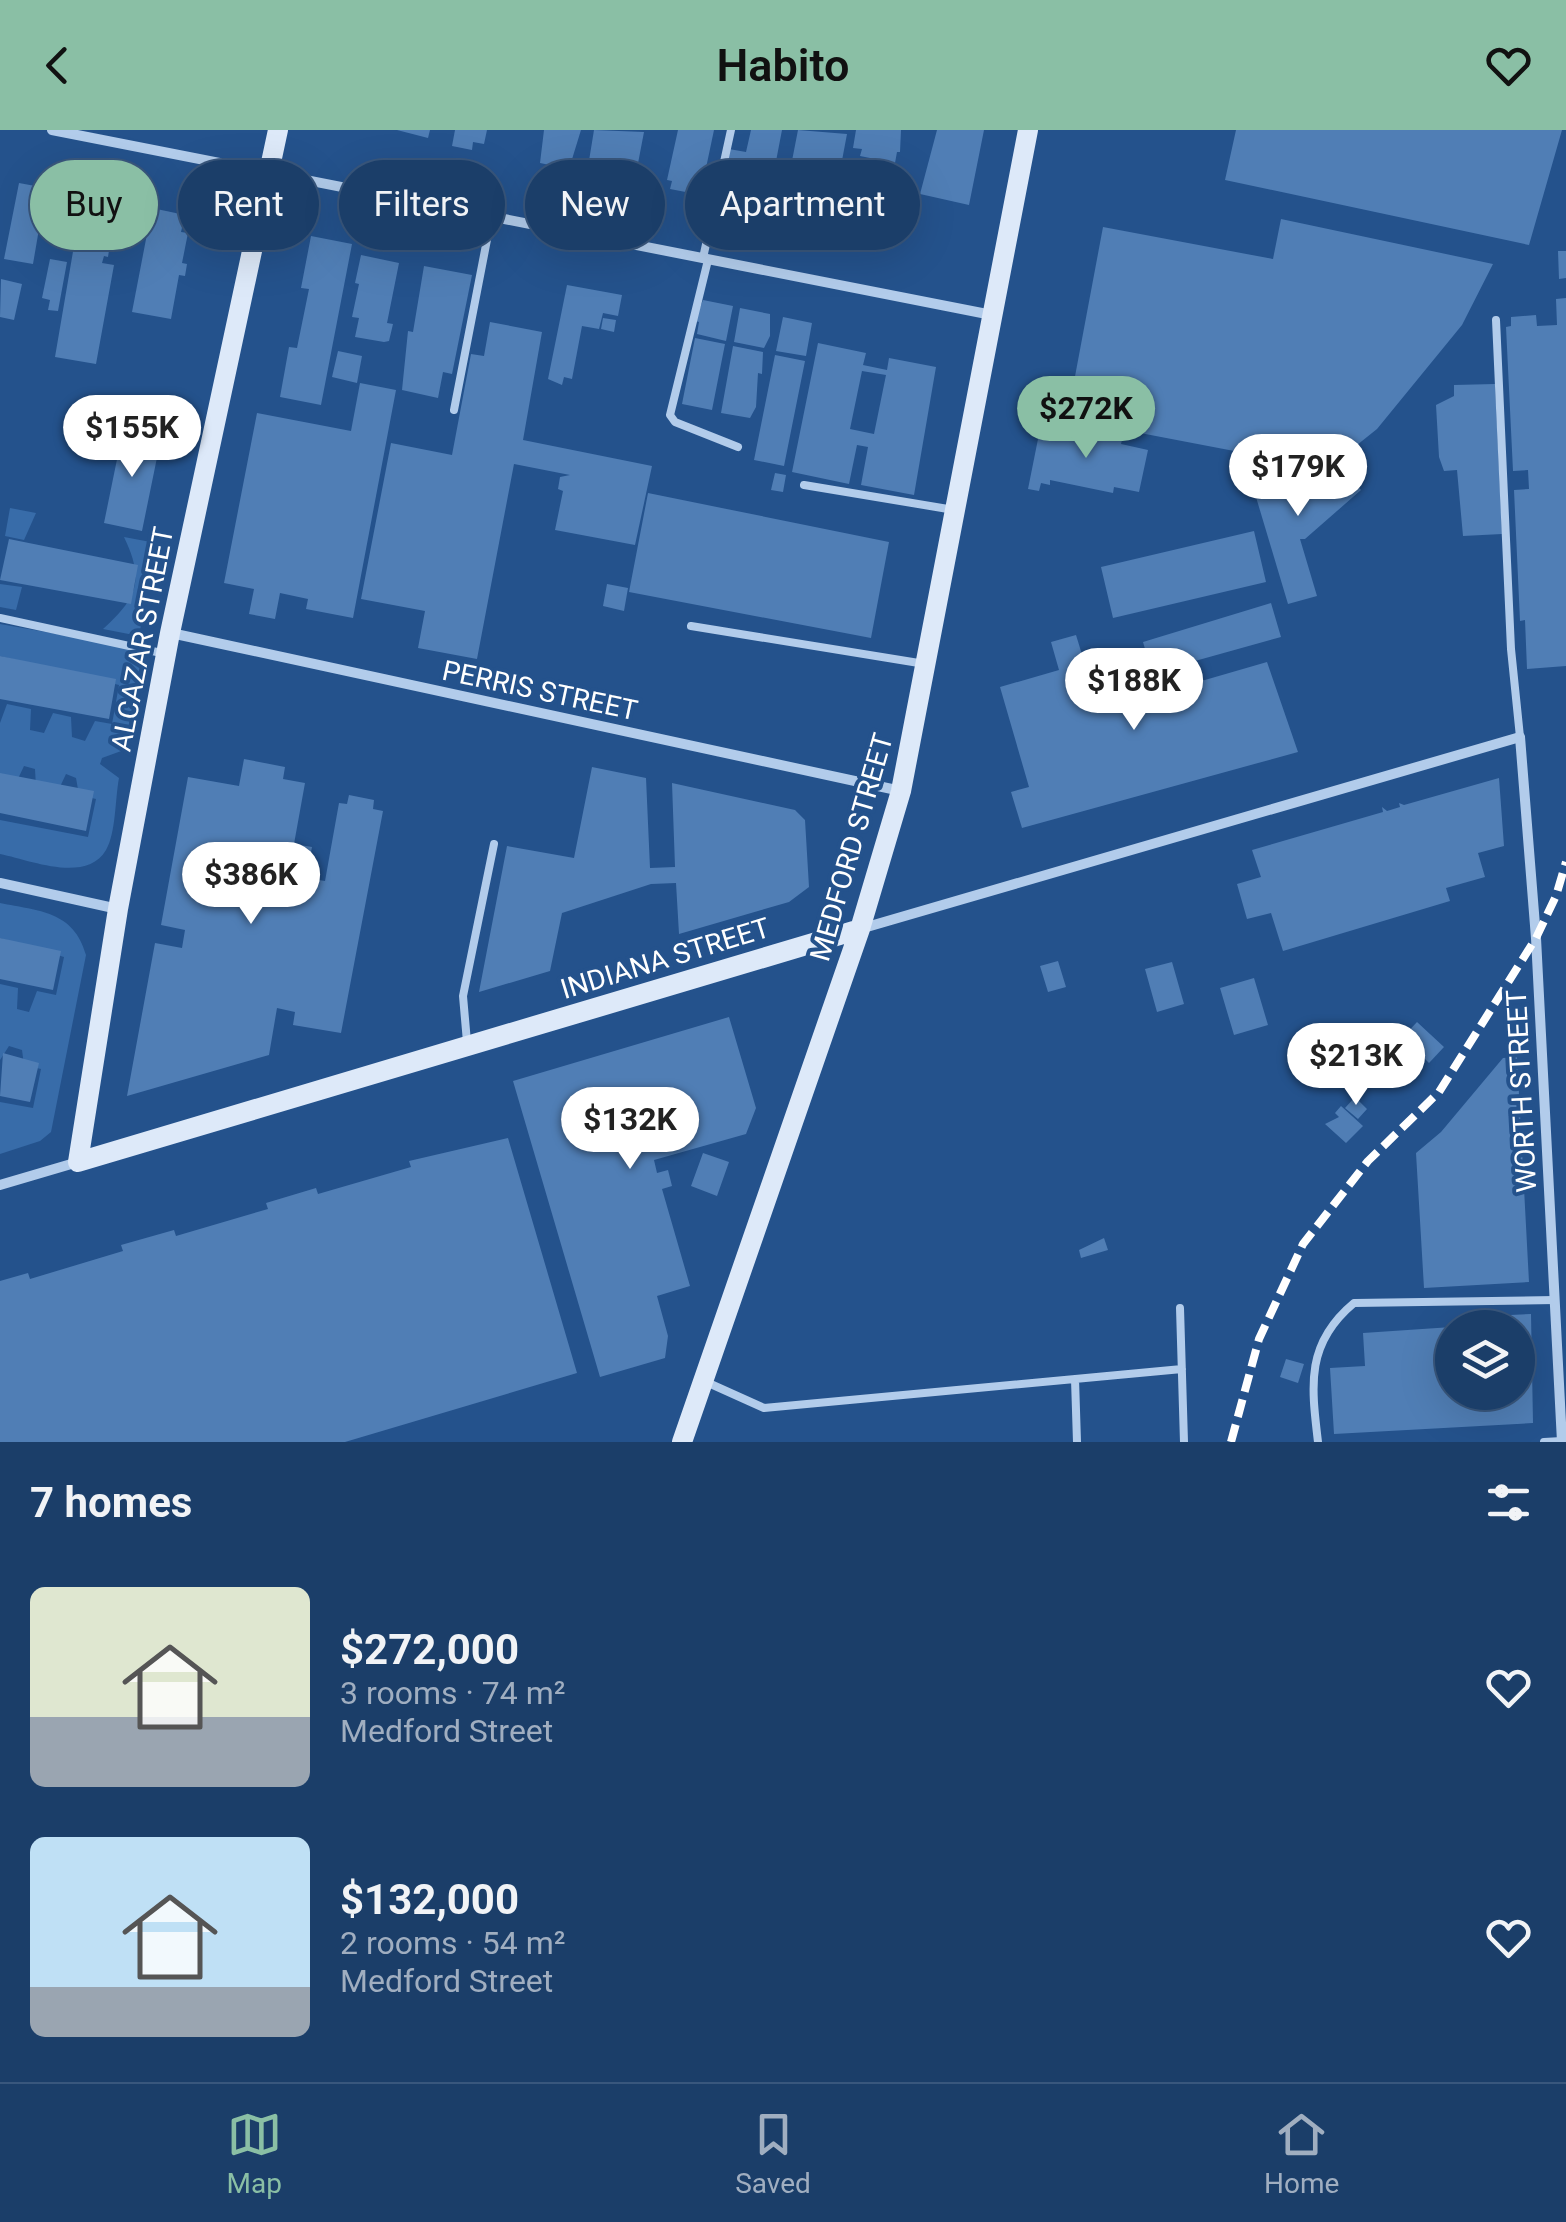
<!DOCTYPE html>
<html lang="en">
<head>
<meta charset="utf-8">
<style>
  :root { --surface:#1b3e69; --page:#284971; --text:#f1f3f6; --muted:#a0aec0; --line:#39577d; --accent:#8abfa5 }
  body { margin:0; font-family:Roboto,sans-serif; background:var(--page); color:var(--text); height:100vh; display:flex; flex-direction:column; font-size:38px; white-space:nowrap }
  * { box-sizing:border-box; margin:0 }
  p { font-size:32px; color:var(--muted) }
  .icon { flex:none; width:55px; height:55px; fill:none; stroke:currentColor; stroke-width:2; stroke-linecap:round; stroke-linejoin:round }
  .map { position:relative; height:1312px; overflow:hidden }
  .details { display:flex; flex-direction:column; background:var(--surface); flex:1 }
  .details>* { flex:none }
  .hud { position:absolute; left:30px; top:30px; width:1000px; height:90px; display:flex; gap:20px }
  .buttons { position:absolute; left:1435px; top:1180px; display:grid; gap:20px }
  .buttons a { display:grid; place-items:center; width:100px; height:100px; border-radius:50%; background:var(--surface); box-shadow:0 10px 40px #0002,0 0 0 2px var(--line); font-size:50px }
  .price { position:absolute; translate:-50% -85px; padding:0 22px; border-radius:35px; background:#fff; color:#222; font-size:32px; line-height:65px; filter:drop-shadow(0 2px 5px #0008) }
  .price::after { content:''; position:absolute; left:50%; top:60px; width:30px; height:22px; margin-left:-15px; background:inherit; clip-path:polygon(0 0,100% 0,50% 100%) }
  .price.active { background:var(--accent); color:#111 }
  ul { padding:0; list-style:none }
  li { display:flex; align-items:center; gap:30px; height:250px; padding:0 30px }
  li span { display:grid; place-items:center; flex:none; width:280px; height:200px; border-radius:15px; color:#555 }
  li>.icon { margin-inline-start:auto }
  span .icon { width:120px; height:120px; fill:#fffc; stroke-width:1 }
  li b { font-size:42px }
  h2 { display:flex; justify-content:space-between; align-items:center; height:120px; padding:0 30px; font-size:42px }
  .pill { padding:0 35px; border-radius:45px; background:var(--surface); box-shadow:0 10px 40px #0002,0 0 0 2px var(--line); font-size:35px; line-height:90px }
  .pill.active { background:var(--accent); color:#111 }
  header { display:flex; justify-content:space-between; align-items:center; height:130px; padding:0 30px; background:var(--accent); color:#111; font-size:45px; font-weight:600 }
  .tabs { display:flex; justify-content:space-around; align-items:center; height:140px; border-top:2px solid var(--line); background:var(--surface); font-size:28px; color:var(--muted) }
  .tabs a { display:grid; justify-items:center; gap:5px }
  .tabs .active { color:var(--accent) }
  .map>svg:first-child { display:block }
  .green { fill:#386ca9 }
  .building { fill:#507eb5; fill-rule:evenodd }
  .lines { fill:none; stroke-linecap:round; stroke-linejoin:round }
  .lane { stroke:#b2cceb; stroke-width:8 }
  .street { stroke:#b2cceb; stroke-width:10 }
  .secondary { stroke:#dde9f9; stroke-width:20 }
  .rail { stroke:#fff; stroke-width:8; stroke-dasharray:18 8; stroke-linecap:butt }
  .labels { text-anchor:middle; stroke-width:8; stroke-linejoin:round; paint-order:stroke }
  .street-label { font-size:28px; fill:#fff; stroke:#24528c }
</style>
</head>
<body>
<header><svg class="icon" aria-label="back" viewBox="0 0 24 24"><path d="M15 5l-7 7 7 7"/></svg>Habito<svg class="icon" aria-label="heart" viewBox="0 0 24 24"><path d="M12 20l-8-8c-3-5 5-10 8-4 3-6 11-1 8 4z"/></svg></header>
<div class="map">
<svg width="1566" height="1312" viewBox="0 0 1566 1312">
  <rect width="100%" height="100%" fill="#24528c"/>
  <path class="green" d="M10,378L36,383L24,410L5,406Z
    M124,407L156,413L139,506L103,499C137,468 145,451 124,407Z
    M0,454L22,457L16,480L0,477Z
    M0,494L143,519L124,620L102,628L100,634L119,648C115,669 116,703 106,720C86,754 30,730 0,724V690L88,707L96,669L79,665L76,648L66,644L58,661L36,657L35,639L24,636L16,653L0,649V593L7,574L31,579L30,600L44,603L53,583L71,587L72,607L85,611L95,591L112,594L119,555L0,526Z
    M0,773C39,781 74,781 86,825L51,1002L40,1011L0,1024V972L33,978L41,939L24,935L22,920L9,916L0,930V854L18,858L17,879L29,882L37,861L56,865L64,827L0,808Z"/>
  <path class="building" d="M397,0H430L428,8Z
    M455,0H487L484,14L473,12L472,20L452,16Z
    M544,0H581L569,39L540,33Z
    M594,0L644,2L635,49L587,43Z
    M678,0H714L702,57H698L696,64L670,59L672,51L667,50Z
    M751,0H782L767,78L720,62L729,19L746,22Z
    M798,0L847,4L830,94L781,87Z
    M856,0H901L900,22H897L895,33L860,26L862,19L853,18Z
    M937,0H984L969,75L920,64Z
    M1236,0H1562L1529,115L1225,50Z
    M875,36L894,40L893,58L906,60L898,103L877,100L879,93L863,90Z
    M19,53L46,58L33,134L4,129Z
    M83,63L117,69L108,127L104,126L102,133L114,135L96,234L55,227Z
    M152,78L185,85L181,102L188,103L182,133L187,134L185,146L179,145L171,189L132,182Z
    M1281,89L1493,134L1462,195L1377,299L1342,327L1294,318L1292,332L1067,289L1103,97L1273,129Z
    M311,106L352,114L321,275L280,267L289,217L297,218L309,159L301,158Z
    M1558,121H1566V148L1559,149Z
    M361,125L399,133L387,193L393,194L389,211L384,212L355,207L359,188L352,187L359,154L355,153Z
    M50,129L67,132L58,181L48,180L50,170L42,168Z
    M424,136L472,145L452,244L443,242L438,268L402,260L408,201L413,202Z
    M1,149L22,154L14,190L0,187Z
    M567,155L622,165L618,186L603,183L599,199L582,196L572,249L564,247L562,255L548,249Z
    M1566,168V536L1527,539L1525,490L1520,491L1514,360L1529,359L1528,340L1513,341L1506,197L1511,196V187L1536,185L1537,196L1557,195L1556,169Z
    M703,170L733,176L726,211L697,204L699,192L695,191Z
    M740,178L770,184V206L764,218L734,212Z
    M783,187L812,193L806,226L776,221Z
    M603,188L616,190L614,202L601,199Z
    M490,192L542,202L523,310L652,336L635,415L555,400L563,361L558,359L560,347L570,345L514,334L477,529L418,518L425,481L361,469L391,313L452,325L471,224L484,226Z
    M695,208L725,214L712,280L682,274Z
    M818,213L866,223L863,235L887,240L889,228L936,237L914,365L861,355L868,317L857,315L849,354L792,342ZM862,241L886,245L874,304L850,299Z
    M733,216L763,222L762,244L758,243L756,277L750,288L721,283Z
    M338,221L362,226L357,253L332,247Z
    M775,225L805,231L784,336L754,330Z
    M360,253L396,260L353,488L306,479L308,469L280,463L275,489L249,484L254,459L224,453L257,283L351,301Z
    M1495,254L1502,404L1463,406L1457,340L1444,341L1439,327L1436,275L1454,266V255Z
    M1041,294L1122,310L1121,314L1148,320L1139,362L1114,357L1113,363L1050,350V355L1041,353L1039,361L1028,359Z
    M123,300L161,308L142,401L104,393Z
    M1279,338L1350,347L1361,360L1305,409H1300L1317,466L1288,474L1250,347Z
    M775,343L786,345L783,362L771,360Z
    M648,363L889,412L871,508L629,462Z
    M1254,401L1266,452L1113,488L1101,437Z
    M9,409L138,435L131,474L0,450Z
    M607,454L628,458L624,481L603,476Z
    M1271,473L1281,507L1152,543L1143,512Z
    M1076,505L1084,531L1114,522L1129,572L1267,532L1298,622L1022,698L1011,662L1029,657L1000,557L1059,540L1051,512Z
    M0,526L116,549L109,589L0,569Z
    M244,629L285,637L283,649L305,653L294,714L312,717L306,748L325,751L339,673L347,674L349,665L374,670L373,679L383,681L341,903L293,895L295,882L277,878L269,925L127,966L155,813L182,818L185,800L161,795L188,647L239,656Z
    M592,637L646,648L650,738L675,737L672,653L795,680L805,690L809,757L789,772L679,804L676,753L651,754L562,783L550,841L479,862L507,716L574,728Z
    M0,643L94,661L86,701L0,683Z
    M1499,648L1504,716L1478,723L1485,747L1446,758L1450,771L1283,821L1271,783L1247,789L1237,754L1261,747L1252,720L1383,682L1382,677L1387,681L1400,677L1399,673L1404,675Z
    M0,808L61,821L53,860L0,849Z
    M1058,831L1066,857L1048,862L1040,836Z
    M1172,832L1184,874L1157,882L1145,839Z
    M1254,848L1268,895L1234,905L1220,858Z
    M729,887L756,978L746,1004L654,1030L657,1043L668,1040L672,1056L662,1059L690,1156L657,1166L668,1206L665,1228L600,1247L513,951Z
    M1417,892L1444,917L1429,933L1403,907Z
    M3,923L39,933L30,972L0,966Z
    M1517,927L1529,1152L1424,1158L1416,1023L1441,1002L1503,928Z
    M1355,967L1367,979L1358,989L1345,978Z
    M1341,976L1363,996L1346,1013L1325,994L1339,987L1335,983Z
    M508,1008L577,1243L345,1312H0V1151L28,1143L30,1149L123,1121L121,1115L174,1100L176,1106L268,1079L266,1073L316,1058L318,1064L411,1037L409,1031Z
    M703,1023L729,1032L717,1066L691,1056Z
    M1104,1108L1108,1120L1081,1128L1079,1120Z
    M1531,1184L1533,1293L1334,1304L1330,1238L1365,1236L1363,1203L1452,1197V1262H1518V1198H1468L1467,1187Z
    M1286,1229L1304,1234L1298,1253L1280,1247Z"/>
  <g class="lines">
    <path class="lane" d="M703,128L731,0
      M708,130L670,285L675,292L738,317
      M1496,190L1511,519L1520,607
      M454,280L492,84
      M804,355L954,380
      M0,488L166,524
      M691,496L925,534
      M467,912L463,866L494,714
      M1180,1178L1184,1312
      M1075,1249L1077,1312
      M704,1251L764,1278L1182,1239
      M1318,1312C1311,1254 1306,1213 1354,1173L1555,1170
      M1544,1312L1562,1311"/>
    <path class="street" d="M52,0L992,185
      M171,503L901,661
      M0,753L118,779
      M860,799L1520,607L1536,808L1562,1312
      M0,1055L78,1032"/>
    <path class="secondary" d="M278,0L170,503L118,779L78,1032L860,799
      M682,1312L860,799L901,661L1028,0"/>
    <path class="rail" d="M1231,1312L1259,1209L1303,1114L1368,1031L1439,962L1536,808L1556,766L1566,732"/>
  </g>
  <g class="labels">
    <g class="street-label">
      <text transform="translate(142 509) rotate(-79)" y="10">ALCAZAR STREET</text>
      <text transform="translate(540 560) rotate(12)" y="10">PERRIS STREET</text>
      <text transform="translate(851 717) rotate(-74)" y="10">MEDFORD STREET</text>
      <text transform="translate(665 828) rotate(-17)" y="10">INDIANA STREET</text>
      <text transform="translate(1521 961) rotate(-93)" y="10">WORTH STREET</text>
    </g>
  </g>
</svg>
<div class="buttons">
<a><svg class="icon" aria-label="layers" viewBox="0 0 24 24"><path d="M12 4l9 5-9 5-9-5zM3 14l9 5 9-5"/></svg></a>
</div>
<b class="price active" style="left:1086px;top:331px">$272K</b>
<b class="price" style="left:132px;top:350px">$155K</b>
<b class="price" style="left:1298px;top:389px">$179K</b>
<b class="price" style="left:1134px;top:603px">$188K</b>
<b class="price" style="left:251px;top:797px">$386K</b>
<b class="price" style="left:1356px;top:978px">$213K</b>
<b class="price" style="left:630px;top:1042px">$132K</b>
<div class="hud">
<a class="pill active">Buy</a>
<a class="pill">Rent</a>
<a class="pill">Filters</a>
<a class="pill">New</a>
<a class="pill">Apartment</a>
</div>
</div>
<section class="details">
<h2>7 homes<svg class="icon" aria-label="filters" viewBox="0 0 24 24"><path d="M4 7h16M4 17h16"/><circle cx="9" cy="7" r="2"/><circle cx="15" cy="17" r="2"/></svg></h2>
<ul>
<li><span style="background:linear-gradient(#dfe7d0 65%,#9aa5b1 0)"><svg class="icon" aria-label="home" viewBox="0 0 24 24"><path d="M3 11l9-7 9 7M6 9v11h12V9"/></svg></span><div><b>$272,000</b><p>3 rooms · 74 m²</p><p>Medford Street</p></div><svg class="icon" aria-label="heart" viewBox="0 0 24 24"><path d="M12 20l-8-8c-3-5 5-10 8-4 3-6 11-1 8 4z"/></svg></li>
<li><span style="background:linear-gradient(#bfe0f5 75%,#9aa5b1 0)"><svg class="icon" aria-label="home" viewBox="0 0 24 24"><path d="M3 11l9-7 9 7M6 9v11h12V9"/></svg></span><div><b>$132,000</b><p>2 rooms · 54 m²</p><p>Medford Street</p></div><svg class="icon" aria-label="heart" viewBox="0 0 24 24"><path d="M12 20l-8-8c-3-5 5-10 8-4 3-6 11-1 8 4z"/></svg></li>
</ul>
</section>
<nav class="tabs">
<a class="active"><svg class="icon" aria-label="map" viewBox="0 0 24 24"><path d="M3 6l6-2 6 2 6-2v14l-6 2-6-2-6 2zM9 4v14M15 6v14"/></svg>Map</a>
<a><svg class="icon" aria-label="saved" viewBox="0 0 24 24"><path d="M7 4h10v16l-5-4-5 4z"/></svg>Saved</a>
<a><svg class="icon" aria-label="home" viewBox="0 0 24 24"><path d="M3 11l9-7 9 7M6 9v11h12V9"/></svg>Home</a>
</nav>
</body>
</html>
